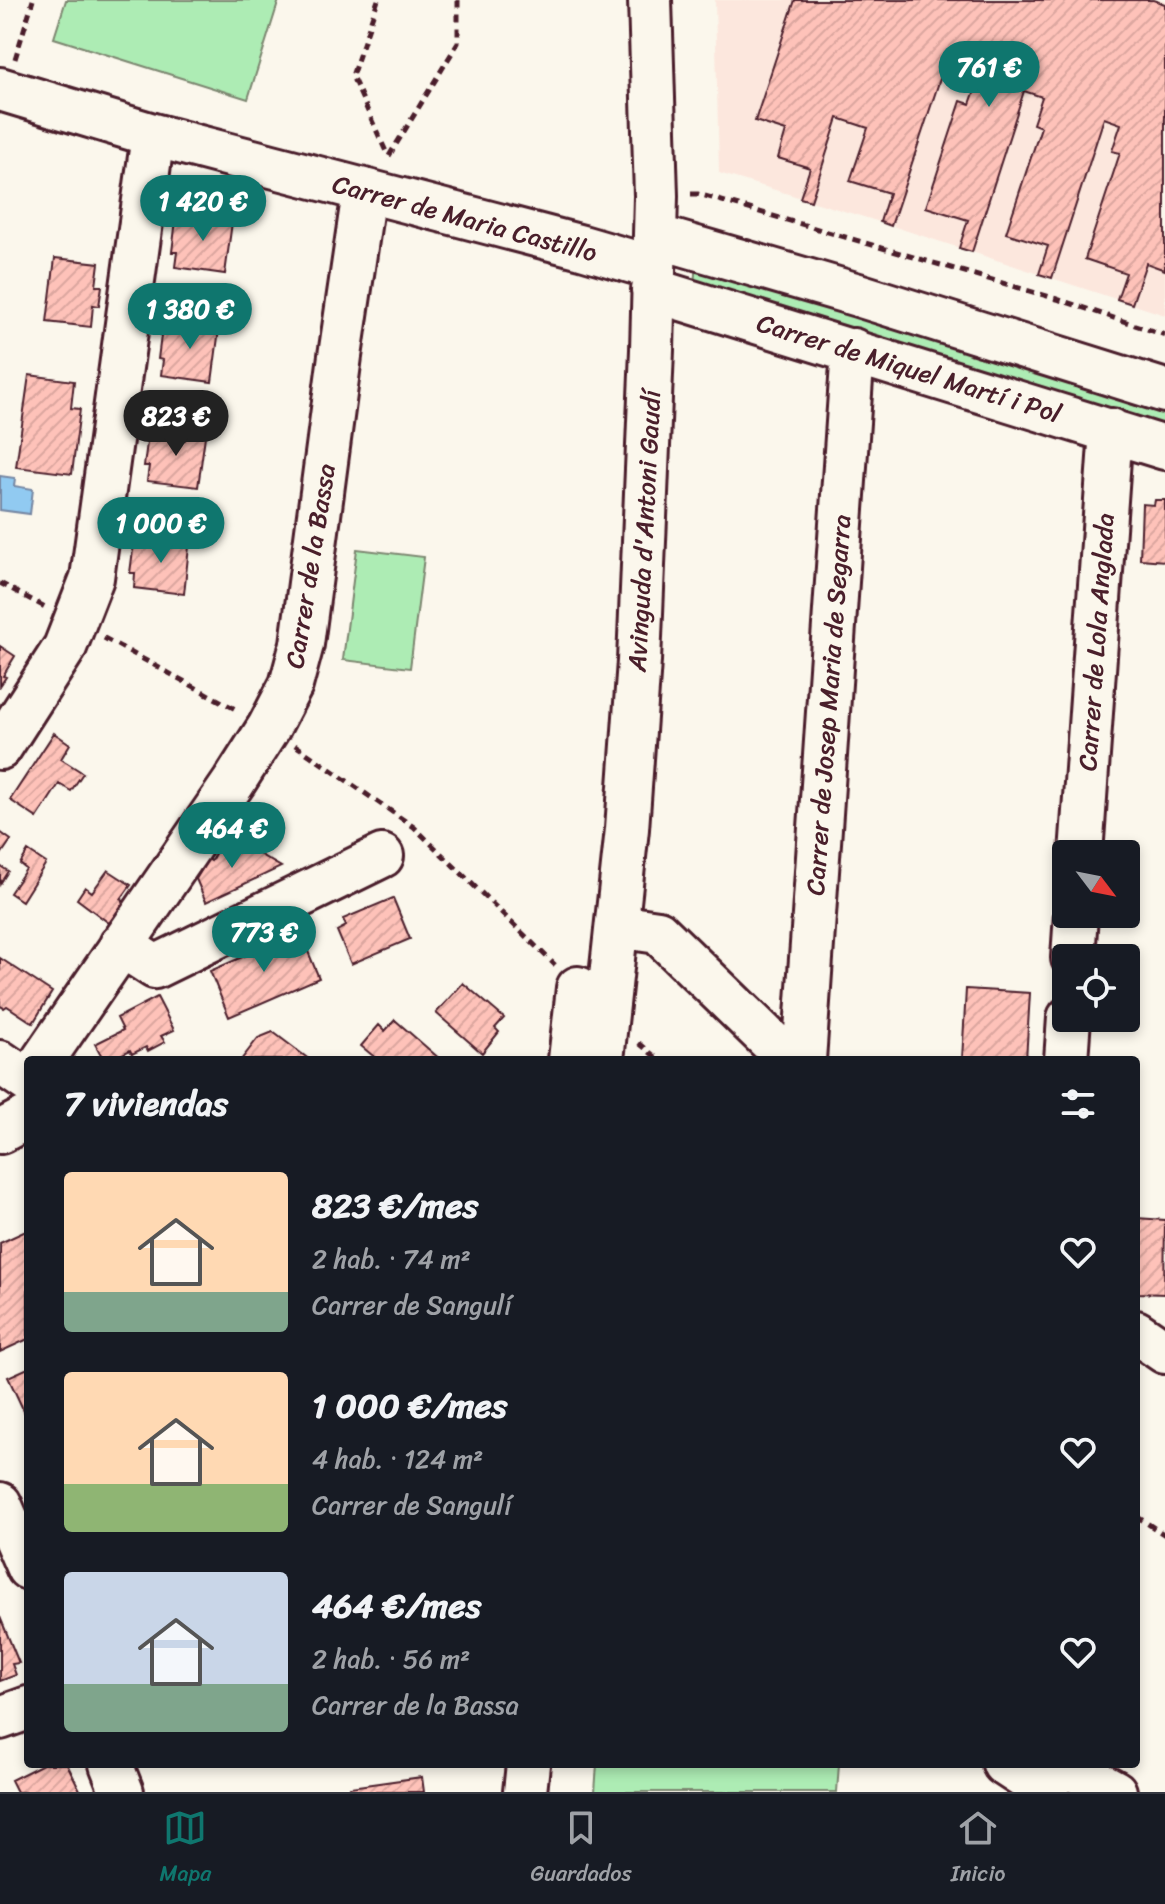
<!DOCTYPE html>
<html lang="es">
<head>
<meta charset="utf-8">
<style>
  :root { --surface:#171b24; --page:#20242c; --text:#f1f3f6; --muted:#9ea1a6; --line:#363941; --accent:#0f766e }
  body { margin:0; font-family:Sriracha,sans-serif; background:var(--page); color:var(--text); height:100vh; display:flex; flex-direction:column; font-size:30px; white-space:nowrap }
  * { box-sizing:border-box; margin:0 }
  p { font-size:26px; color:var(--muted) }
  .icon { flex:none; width:44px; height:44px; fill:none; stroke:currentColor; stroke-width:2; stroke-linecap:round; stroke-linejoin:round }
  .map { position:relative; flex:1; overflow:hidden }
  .drawer { position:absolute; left:24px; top:1056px; width:1116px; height:712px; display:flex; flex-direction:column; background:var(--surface); border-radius:8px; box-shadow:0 4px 12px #0003 }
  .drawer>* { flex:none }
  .needle { width:52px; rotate:122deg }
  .fabs { position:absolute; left:1052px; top:840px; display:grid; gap:16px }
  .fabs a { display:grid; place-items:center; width:88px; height:88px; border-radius:8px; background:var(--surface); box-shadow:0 4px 12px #0003; font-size:40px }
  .price { position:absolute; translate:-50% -68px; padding:0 18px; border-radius:28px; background:var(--accent); color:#fff; font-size:26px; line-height:52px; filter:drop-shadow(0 2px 4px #0008) }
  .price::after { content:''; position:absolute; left:50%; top:48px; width:24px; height:18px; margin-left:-12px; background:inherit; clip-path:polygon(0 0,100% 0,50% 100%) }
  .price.active { background:#222; color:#fff }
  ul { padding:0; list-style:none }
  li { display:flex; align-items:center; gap:24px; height:200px; padding:0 40px }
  li span { display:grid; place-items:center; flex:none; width:224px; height:160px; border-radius:8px; color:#555 }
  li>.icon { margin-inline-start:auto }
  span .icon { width:96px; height:96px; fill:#fffc; stroke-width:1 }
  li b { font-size:34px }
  h2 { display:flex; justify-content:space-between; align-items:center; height:96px; padding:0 40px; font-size:34px }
  .menu { display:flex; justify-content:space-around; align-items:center; height:112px; border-top:2px solid var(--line); background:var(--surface); font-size:22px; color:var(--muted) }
  .menu a { display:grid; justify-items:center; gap:4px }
  .menu .active { color:var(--accent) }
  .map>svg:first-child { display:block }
  .built { fill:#fce7dd }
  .green { fill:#adecb4; stroke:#7c8670; stroke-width:2 }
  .water { fill:#91caf1; stroke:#7586a2; stroke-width:2 }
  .building { fill:url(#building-hatch); stroke:#4a1f2b; stroke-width:2 }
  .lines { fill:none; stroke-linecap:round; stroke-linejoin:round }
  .minor-casing { stroke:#4a1f2b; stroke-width:48 }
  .path { stroke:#4a1f2b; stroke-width:5; stroke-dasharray:8 6; stroke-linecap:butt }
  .minor { stroke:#fbf7ec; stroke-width:42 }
  .labels { text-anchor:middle; stroke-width:8; stroke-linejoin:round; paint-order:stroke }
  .street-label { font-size:26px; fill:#4a1f2b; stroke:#fbf7ec }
</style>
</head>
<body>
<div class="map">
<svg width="1165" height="1792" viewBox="0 0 1165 1792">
  <defs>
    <pattern id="building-hatch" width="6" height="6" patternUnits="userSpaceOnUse" patternTransform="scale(2)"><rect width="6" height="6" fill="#fec2b9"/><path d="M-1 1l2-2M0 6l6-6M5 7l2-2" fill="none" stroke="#dba69f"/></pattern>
  </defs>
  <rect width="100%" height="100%" fill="#fbf7ec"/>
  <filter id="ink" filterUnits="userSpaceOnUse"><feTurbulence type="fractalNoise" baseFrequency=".0125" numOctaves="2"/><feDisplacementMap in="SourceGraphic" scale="16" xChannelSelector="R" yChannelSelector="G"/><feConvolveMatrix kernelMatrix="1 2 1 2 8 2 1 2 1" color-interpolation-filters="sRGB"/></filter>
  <g filter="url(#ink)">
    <path class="built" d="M715,0H1165V315L880,222L719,173Z"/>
    <path class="green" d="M66,0H279L248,99L54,38Z
      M696,263L1165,406V436L694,285Z
      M357,549L424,557L410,668L343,660Z
      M597,1764H839L837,1792H595Z"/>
    <path class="water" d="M173,180L209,189L207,207L169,203Z
      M155,294L195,300L192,317L153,312Z
      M142,401L181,406L179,423L139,418Z
      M0,476L15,478L14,486L33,489L30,514L0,510Z
      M129,507L168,512L166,531L126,526Z"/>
    <path class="building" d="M795,0H1153L1165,4V270L1146,263L1132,304L1117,299L1126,273L1085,259L1120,153L1112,151L1121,124L1104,118L1052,278L1039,274L1048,246L1006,233L1041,127L1033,124L1042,97L1024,91L972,252L959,248L968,220L926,207L961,101L970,104L980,76L945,64L891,226L880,222L889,193L850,181L868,128L838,118L811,201L800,198L810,168L778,158L786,131L755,121Z
      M206,212L233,215L225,274L175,267L177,252H172L176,220L204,224Z
      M55,258L99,263L96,286H102L99,306L93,305L91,327L47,322Z
      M192,319L220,322L212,382L161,375L163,360L158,359L162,328L190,331Z
      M29,375L74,381L71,408L80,409L72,474L16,467Z
      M187,426L206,429L198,487L147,481L149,466H144L148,435L185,440Z
      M1155,500H1165V561L1140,559L1142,504L1154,505Z
      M166,534L190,537L184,594L134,588L135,573H130L134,542L164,545Z
      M0,646L15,656L3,676L6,677L0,686Z
      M54,733L70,744L61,759L83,773L71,791L59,784L37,818L10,800Z
      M0,832L11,840L0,856Z
      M223,839L232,845L235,840L281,867L206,902L196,879L208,859L211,861Z
      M28,851L46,863L22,901L10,893L26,869L20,864Z
      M0,866L8,871L0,884Z
      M108,870L131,885L121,899L125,902L109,923L77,899L85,887L92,892Z
      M393,898L410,939L351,964L337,931L346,926L343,919Z
      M300,932L319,978L229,1017L210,971Z
      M0,958L52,992L33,1023L7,1006L4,1008L0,1006Z
      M463,983L504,1018L495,1028L499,1032L482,1053L436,1013Z
      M966,989L1030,993L1026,1060H962Z
      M157,997L174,1030L161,1036L165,1042L148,1051L146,1047L132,1054L130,1050L111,1060H104L95,1044L123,1030L117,1018Z
      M395,1020L441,1060H378L361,1046L379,1025L385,1031Z
      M273,1032L310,1060H241L258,1038Z
      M1136,1218L1165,1220L1164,1294L1136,1293Z
      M28,1230V1339L0,1352V1243Z
      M28,1368V1420L8,1377Z
      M0,1617L19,1663L12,1664L16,1675L0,1681Z
      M43,1764H67L81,1792H17L11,1780Z
      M422,1777L424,1792H351L350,1787Z"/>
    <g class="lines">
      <g class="minor-casing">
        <path id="minor" d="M0,89L153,135L582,247L654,268
          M655,236L858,295L1165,391
          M653,290L1165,448
          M0,748L65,647L92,578L153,135
          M1081,854L1111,430
          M617,926L658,932L790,1060
          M121,945L155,967L382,856
          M1073,958L1076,914
          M43,1060L234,782L269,727L291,685L302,644L340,356L364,192
          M570,1060L578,988
          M602,1060L627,829L639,661L652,350L656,196L650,0
          M804,1060L853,350
          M1066,1060L1069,1018
          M0,1062L28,1081
          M0,1132L28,1117
          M1136,1332L1165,1352
          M0,1504L28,1568
          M0,1718L28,1708
          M111,1764L122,1792
          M1004,1764L1047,1792
          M1064,1764L1115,1792
          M525,1792L528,1764"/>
      </g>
      <path class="path" d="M378,0L352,76L388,156
        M15,59L33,0
        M389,156L458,43V0
        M691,194H698L1057,299L1165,335
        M0,583L45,607
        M104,638L239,711
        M295,745L414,827L555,965
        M639,1043L659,1060
        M1136,1516L1165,1535"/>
      <use href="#minor" class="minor"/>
    </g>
  </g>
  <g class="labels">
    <g class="street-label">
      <text transform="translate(465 218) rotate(15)" y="9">Carrer de Maria Castillo</text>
      <text transform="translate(909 368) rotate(17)" y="9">Carrer de Miquel Martí i Pol</text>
      <text transform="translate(644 531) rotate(-87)" y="9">Avinguda d'Antoni Gaudí</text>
      <text transform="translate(310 566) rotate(-81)" y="9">Carrer de la Bassa</text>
      <text transform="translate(1096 642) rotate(-86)" y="9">Carrer de Lola Anglada</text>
      <text transform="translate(828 705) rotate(-86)" y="9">Carrer de Josep Maria de Segarra</text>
    </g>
  </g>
</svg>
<div class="fabs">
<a><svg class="needle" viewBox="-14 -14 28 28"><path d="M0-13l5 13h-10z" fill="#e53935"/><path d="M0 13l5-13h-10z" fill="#9ea1a6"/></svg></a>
<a><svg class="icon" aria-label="locate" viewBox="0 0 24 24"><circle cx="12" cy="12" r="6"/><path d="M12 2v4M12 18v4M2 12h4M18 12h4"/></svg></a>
</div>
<b class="price" style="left:989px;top:109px">761 €</b>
<b class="price" style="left:203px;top:243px">1 420 €</b>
<b class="price" style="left:190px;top:351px">1 380 €</b>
<b class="price active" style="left:176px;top:458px">823 €</b>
<b class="price" style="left:161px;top:565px">1 000 €</b>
<b class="price" style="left:232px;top:870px">464 €</b>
<b class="price" style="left:264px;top:974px">773 €</b>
<section class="drawer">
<h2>7 viviendas<svg class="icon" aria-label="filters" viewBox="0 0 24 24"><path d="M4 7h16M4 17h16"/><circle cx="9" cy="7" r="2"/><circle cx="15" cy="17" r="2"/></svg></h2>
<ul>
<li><span style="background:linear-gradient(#ffd9b3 75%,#7fa58c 0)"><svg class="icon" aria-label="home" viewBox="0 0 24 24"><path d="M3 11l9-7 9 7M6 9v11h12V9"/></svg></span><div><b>823 €/mes</b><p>2 hab. · 74 m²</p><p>Carrer de Sangulí</p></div><svg class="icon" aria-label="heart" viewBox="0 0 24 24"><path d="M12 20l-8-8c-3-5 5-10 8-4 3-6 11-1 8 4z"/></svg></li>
<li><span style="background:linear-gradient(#ffd9b3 70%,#8fb573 0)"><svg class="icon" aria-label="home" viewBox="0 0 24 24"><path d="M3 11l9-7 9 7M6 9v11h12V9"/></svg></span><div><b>1 000 €/mes</b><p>4 hab. · 124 m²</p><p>Carrer de Sangulí</p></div><svg class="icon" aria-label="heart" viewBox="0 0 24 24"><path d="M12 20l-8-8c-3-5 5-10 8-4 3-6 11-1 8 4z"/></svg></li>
<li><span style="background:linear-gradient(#c9d6e8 70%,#7fa58c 0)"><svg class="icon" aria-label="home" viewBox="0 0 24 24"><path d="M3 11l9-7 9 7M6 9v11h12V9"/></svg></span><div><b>464 €/mes</b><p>2 hab. · 56 m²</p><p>Carrer de la Bassa</p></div><svg class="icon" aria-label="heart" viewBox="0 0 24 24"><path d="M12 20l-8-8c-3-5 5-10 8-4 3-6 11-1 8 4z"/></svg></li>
</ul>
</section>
</div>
<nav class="menu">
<a class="active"><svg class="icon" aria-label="map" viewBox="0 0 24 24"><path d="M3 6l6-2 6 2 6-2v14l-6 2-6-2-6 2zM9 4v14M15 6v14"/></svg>Mapa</a>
<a><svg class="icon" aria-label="saved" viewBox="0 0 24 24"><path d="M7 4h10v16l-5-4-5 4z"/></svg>Guardados</a>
<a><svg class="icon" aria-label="home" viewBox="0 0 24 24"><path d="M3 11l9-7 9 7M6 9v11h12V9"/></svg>Inicio</a>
</nav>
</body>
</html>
